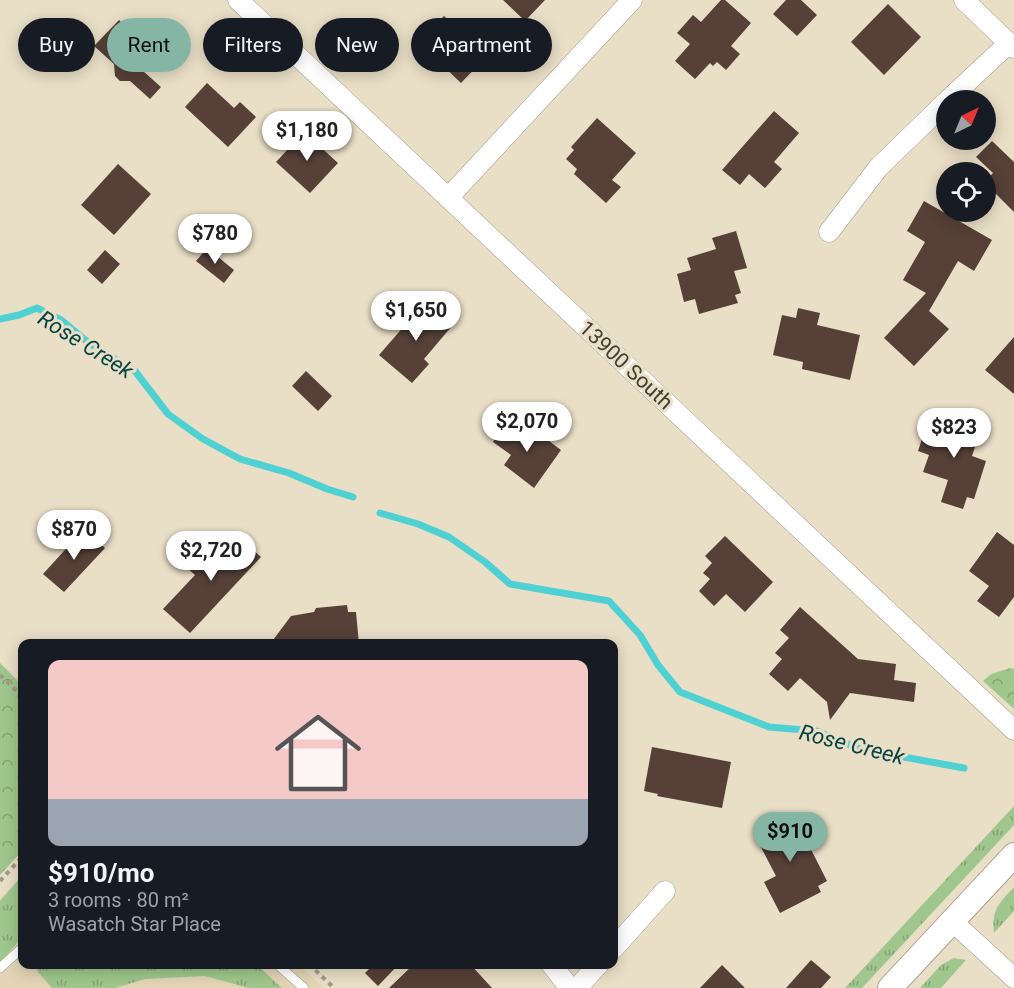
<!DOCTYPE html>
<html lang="en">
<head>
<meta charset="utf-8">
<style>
  :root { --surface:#171b24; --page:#242831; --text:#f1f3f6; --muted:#9ea1a6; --accent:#85b6a5 }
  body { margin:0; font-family:Roboto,sans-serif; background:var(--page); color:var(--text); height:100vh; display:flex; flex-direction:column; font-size:22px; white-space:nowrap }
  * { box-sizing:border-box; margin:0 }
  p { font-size:20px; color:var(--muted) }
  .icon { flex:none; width:33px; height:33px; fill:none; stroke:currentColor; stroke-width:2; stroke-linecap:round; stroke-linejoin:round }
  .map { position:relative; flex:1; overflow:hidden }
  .drawer { position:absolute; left:18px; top:639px; width:600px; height:330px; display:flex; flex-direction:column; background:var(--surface); border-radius:12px; box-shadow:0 3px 15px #0003 }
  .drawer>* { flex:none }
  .top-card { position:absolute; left:18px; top:18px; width:600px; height:54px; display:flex; gap:12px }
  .needle { width:39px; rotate:43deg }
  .tools { position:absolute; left:936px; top:90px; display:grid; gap:12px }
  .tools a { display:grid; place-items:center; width:60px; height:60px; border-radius:50%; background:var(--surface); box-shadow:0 3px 15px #0003; font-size:30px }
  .price { position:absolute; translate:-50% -51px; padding:0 14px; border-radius:21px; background:#fff; color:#222; font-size:20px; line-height:39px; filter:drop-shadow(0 2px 3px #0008) }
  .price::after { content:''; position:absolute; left:50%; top:36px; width:18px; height:14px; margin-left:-9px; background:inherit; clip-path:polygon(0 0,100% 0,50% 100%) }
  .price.selected { background:var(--accent); color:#111 }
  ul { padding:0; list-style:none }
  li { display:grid; align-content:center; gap:12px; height:318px; padding:0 30px }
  li span { display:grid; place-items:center; height:186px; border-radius:12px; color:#555 }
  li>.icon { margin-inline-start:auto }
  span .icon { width:108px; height:108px; fill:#fffc; stroke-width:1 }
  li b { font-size:26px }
  .chip { padding:0 21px; border-radius:27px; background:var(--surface); box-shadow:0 3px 15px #0003; font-size:21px; line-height:54px }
  .chip.selected { background:var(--accent); color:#111 }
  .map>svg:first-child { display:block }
  .built { fill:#e2d4b5 }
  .grass { fill:url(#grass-tufts) }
  .forest { fill:url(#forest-crowns) }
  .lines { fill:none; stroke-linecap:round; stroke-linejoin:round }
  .stream { stroke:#4fd1d3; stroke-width:7 }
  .building { fill:#564038 }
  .service-casing { stroke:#a99f88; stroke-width:10 }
  .minor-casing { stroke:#a99f88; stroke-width:21 }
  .tertiary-casing { stroke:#a99f88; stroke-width:26 }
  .path { stroke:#a29a87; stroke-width:4; stroke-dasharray:4.5 4.5; stroke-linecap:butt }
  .service { stroke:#fff; stroke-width:9 }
  .minor { stroke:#fff; stroke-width:20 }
  .tertiary { stroke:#fff; stroke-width:24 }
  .labels { text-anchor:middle; stroke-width:6; stroke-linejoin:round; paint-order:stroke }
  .street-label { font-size:21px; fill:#413d33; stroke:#e9dec6 }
  .water-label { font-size:22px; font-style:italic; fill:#054344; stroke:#e9dec6 }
</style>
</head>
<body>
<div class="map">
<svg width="1014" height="988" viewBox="0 0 1014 988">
  <defs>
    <pattern id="grass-tufts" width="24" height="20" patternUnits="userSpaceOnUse" patternTransform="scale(1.5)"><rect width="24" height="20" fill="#9fc68c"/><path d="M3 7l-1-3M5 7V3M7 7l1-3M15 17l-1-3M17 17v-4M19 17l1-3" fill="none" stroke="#83a273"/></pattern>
    <pattern id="forest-crowns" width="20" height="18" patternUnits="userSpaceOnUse" patternTransform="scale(1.5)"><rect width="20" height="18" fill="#9fc68c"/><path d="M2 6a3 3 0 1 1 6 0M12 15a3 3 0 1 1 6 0" fill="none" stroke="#83a273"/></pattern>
  </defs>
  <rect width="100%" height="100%" fill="#e9dec6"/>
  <path class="built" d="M22,875V964L299,965L324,988H0V899Z"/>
  <path class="grass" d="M1014,806V825L862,988H845Z
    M22,876V938L0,962V901Z
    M1014,887V911L994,933C991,910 999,903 1014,887Z
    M954,958L966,960L941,988H920L941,965Z
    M36,965H257L282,988H249L205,976L145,979L115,988H52L37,971Z"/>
  <path class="forest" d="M0,663L22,685V851L0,875Z
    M1010,668L1014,669V709L983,681L991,674Z"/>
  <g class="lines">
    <path class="stream" d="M0,319L19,315L37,308L61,320L90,344L135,371L168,414L203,439L240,459L289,473L327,489L353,497
      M380,513L418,524L449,537L485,562L510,584L609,601L640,635L658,665L680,692L769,727L816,731L860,749L964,768"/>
  </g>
  <path class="building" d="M503,0H545L525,21Z
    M721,0H725L751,23L731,46L740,54L726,70L717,62L713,66L710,63L695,79L675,61L690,44L677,33L693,15L701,22Z
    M786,0H801L817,15L797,36L773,14Z
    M888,4L921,37L884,75L851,42Z
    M444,16L460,31L467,24L481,38L475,44L487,56L461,83L439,62L433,69L412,48Z
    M119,20L127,28L131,24L154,44L150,48L158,55L143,71L161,87L150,99L130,81H120L115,76L114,64L94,46Z
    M207,83L234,108L240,102L256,117L228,147L185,107Z
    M774,111L799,133L774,162L782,169L765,188L749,174L740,185L722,170Z
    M597,118L636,153L612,180L621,187L606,203L574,174L577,169L566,159L574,150L571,147Z
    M304,132L338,163L310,193L276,162Z
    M992,141L1014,162V212L986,184V181L993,173L976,157Z
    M118,164L151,194L114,235L81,205Z
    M924,201L992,240L974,271L958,261L929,311L949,329L914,366L884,338L926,293L903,280L925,242L907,231Z
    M736,231L747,268L734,271L741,293L735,295L738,303L699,314L695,299L684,302L677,274L691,270L687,258L716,249L712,238Z
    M207,248L234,270L224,283L196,261Z
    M105,250L120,264L102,284L87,270Z
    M425,302L452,326L424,359L429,364L412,383L379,355Z
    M798,308L820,313L817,325L860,335L850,380L802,369L803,362L773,355L782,315L796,318Z
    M1014,337V394L985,370Z
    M306,371L332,396L318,411L292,386Z
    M943,414L982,426L972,456L986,461L974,499L967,497L963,509L941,502L948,480L923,472L929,455L918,451L925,430L937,433Z
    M508,422L524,434L529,426L561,450L534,488L504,465L511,455L493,442Z
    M84,529L105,548L64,592L43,574Z
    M997,532L1014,545V597L999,617L977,601L989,586L969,571Z
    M236,535L261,557L190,633L163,609L195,575L186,567L203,548L215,559Z
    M725,536L773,582L745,612L726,594L714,606L699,591L710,579L703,573L712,563L705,556Z
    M347,605L348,612H356L359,644H270L291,616L314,612L316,608Z
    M800,607L858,659L896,664L894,680L916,683L914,702L850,693L830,720L827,702L800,678L788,691L769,674L782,659L775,653L789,638L780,630Z
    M652,747L731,762L722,808L657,796L658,794L644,791Z
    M792,812L827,881L818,886L821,892L780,913L764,882L776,876L753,832Z
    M811,960L831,977L821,988H786Z
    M374,964H399L378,986L365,973Z
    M414,964H470L492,988H389Z
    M722,965L745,988H700Z"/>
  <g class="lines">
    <g class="service-casing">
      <path id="service" d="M277,964L304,988
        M0,968L22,948"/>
    </g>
    <g class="minor-casing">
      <path id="minor" d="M238,0L1014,730
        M964,0L1014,48
        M948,100L1009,43
        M448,198L632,0
        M829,232L878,168L946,102
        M952,921L1014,978
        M614,948L665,891
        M551,964L570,988
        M577,988L599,964"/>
    </g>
    <g class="tertiary-casing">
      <path id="tertiary" d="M890,988L1014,855"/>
    </g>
    <path class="path" d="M0,675L22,696
      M0,881L22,857
      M309,964L334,988"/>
    <use href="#service" class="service"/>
    <use href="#minor" class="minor"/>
    <use href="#tertiary" class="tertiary"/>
  </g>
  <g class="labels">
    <g class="street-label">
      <text transform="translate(626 365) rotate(43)" y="7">13900 South</text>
    </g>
    <g class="water-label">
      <text transform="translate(86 344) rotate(32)" y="8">Rose Creek</text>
      <text transform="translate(852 744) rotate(14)" y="8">Rose Creek</text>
    </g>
  </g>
</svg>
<div class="tools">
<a><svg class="needle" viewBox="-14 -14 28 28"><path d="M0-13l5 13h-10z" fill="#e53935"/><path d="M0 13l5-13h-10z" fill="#9ea1a6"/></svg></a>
<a><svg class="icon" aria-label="locate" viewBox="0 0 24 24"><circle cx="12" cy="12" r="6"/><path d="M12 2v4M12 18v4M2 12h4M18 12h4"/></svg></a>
</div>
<b class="price" style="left:307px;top:162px">$1,180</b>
<b class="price" style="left:215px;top:265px">$780</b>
<b class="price" style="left:416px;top:342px">$1,650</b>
<b class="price" style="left:527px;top:453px">$2,070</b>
<b class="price" style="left:954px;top:459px">$823</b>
<b class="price" style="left:74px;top:561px">$870</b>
<b class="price" style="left:211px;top:582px">$2,720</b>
<b class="price selected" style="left:790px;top:863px">$910</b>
<div class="top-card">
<a class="chip">Buy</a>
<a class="chip selected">Rent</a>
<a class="chip">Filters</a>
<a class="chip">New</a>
<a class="chip">Apartment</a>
</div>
<section class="drawer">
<ul>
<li><span style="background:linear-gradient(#f6c9c9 75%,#9aa5b1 0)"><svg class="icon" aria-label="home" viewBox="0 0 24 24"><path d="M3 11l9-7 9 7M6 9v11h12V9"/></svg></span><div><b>$910/mo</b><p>3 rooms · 80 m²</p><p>Wasatch Star Place</p></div></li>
</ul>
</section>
</div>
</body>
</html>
